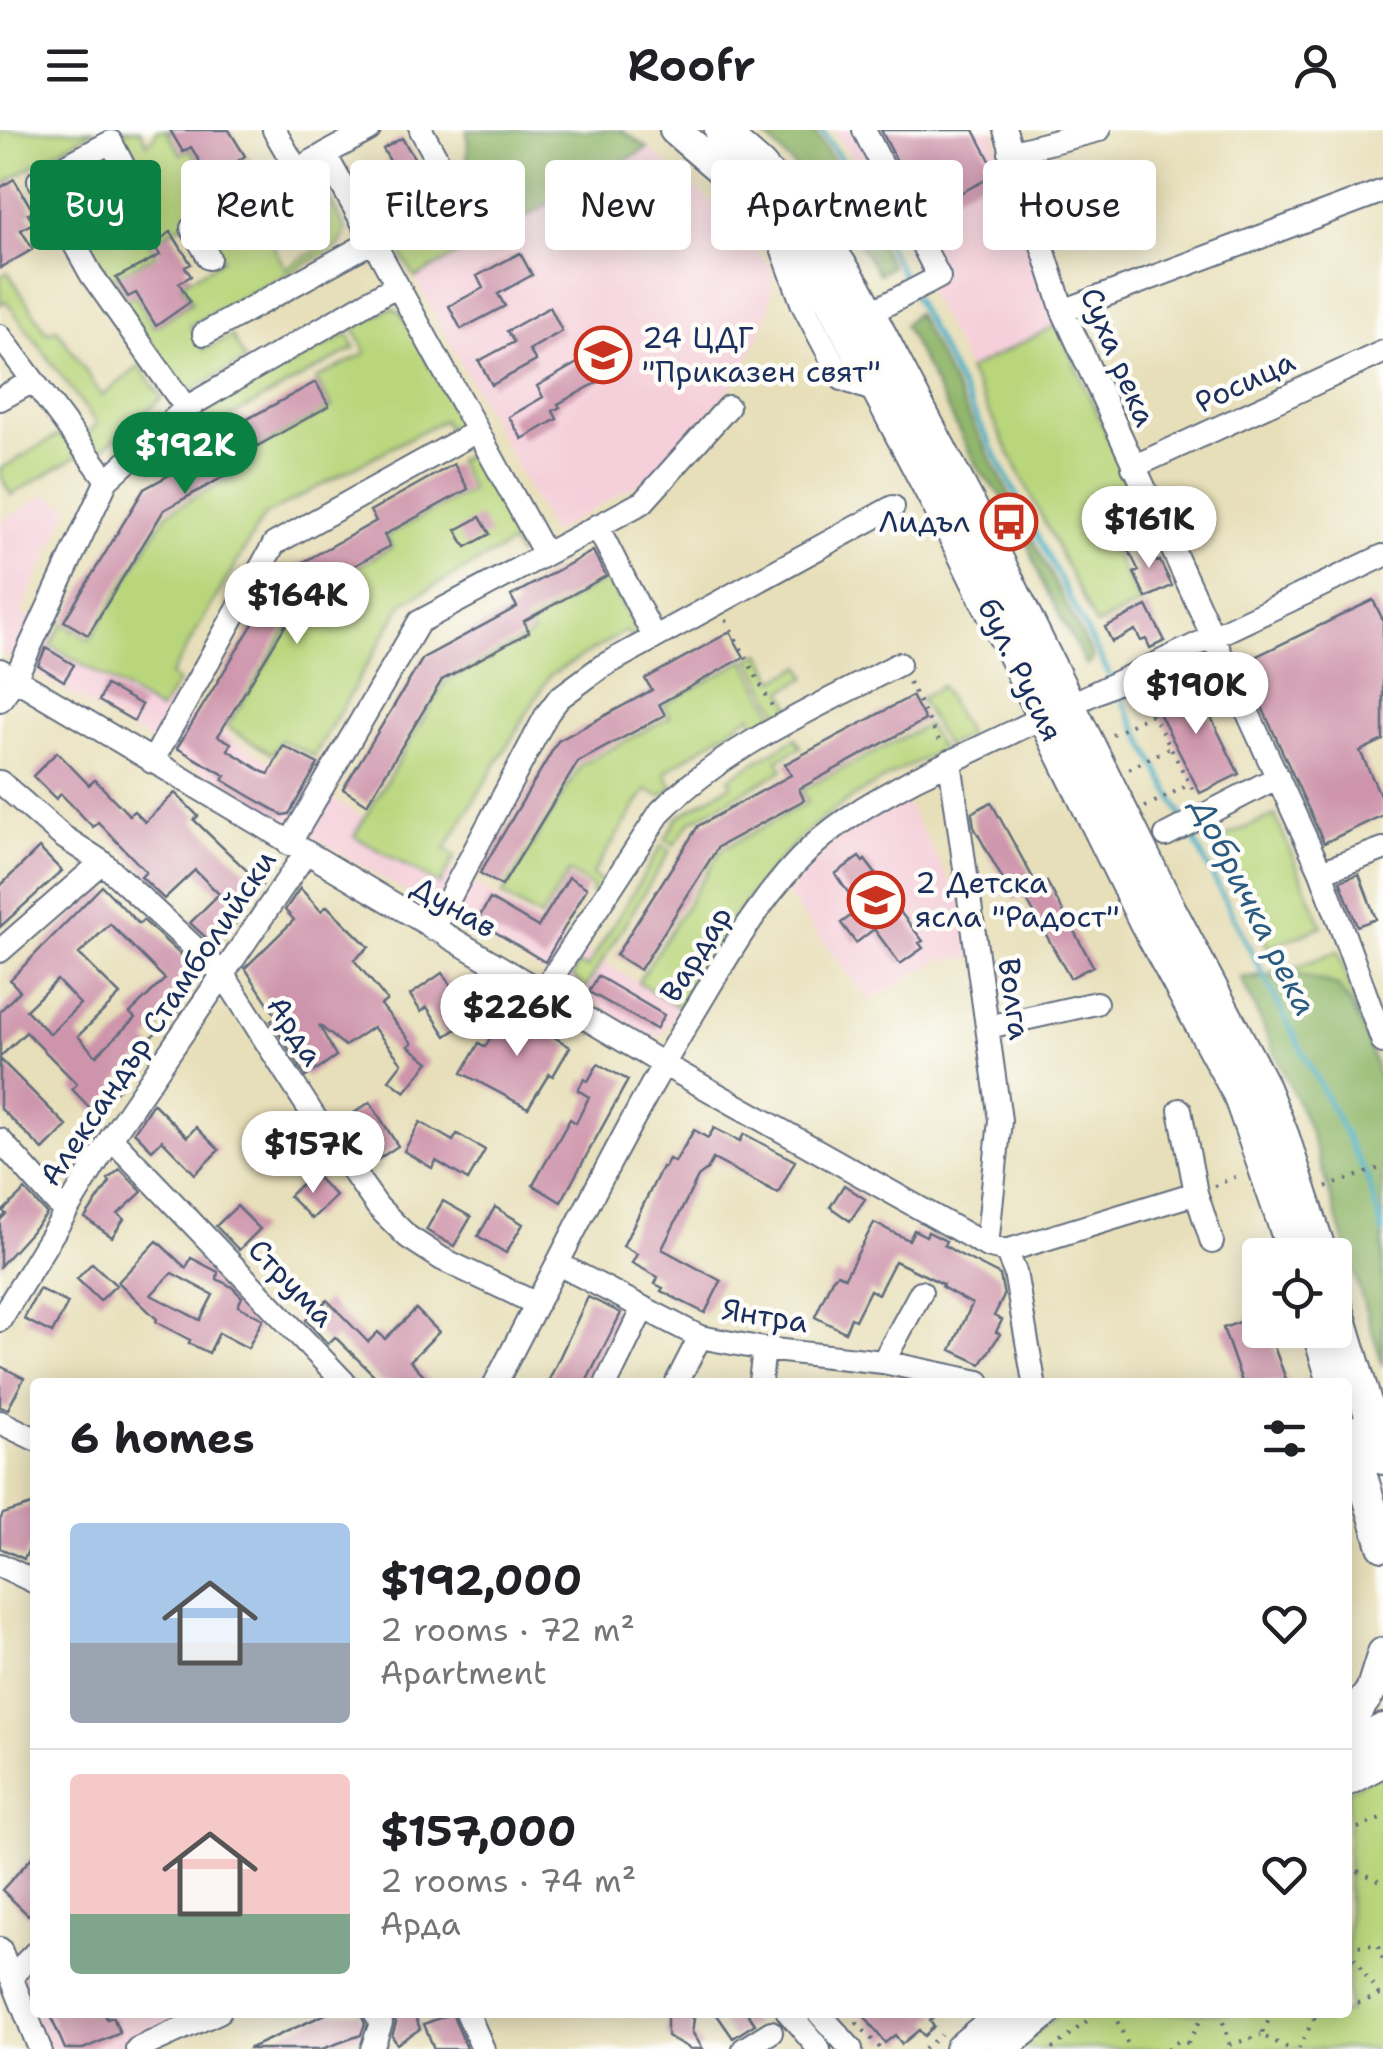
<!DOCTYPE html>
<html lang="en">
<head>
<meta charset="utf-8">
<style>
  :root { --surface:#fff; --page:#f2f2f2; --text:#202124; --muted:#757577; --line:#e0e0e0; --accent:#0b8043 }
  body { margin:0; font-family:"Shantell Sans",sans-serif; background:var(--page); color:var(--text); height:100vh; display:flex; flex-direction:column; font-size:38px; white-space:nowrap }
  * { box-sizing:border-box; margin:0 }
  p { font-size:32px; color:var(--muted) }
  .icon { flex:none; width:55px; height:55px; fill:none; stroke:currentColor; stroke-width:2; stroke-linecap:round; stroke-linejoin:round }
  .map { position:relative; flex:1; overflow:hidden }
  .panel { position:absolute; left:30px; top:1248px; width:1322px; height:640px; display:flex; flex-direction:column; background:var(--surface); border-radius:10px; box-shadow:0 5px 25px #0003 }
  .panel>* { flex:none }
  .banner { position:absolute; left:30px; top:30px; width:1325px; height:90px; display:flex; gap:20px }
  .buttons { position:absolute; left:1242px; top:1108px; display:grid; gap:20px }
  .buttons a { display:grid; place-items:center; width:110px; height:110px; border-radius:10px; background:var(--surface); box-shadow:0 5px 25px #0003; font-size:50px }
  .price { position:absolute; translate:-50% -85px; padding:0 22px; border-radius:35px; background:#fff; color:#222; font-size:32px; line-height:65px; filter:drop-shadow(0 2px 5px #0008) }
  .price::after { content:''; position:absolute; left:50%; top:60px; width:30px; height:22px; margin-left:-15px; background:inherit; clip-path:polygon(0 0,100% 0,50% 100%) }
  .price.active { background:var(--accent); color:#fff }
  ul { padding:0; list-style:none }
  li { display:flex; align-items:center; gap:30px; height:250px; padding:0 40px }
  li+li { border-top:2px solid var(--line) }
  li span { display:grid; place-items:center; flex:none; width:280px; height:200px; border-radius:10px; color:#555 }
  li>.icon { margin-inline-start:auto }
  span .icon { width:120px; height:120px; fill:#fffc; stroke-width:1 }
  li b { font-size:42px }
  h2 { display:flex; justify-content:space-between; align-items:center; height:120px; padding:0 40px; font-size:42px }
  .chip { padding:0 35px; border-radius:10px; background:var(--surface); box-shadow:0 5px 25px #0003; font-size:35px; line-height:90px }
  .chip.active { background:var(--accent); color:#fff }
  header { display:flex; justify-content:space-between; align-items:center; height:130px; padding:0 40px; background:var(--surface); font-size:45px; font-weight:600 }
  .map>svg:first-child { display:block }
  .built { fill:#f5cfda }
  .green { fill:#b9d67c; stroke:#6a826d; stroke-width:2.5; fill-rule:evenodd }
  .forest { fill:#92b76c; stroke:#567365; stroke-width:2.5 }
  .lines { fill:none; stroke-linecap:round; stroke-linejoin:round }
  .stream { stroke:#45aec4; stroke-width:5 }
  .building { fill:#ce94ab; fill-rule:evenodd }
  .minor-casing { stroke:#626d7e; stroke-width:26 }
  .major-casing { stroke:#626d7e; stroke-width:34 }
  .path { stroke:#626d7e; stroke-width:4; stroke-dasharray:2.5 8; stroke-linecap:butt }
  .minor { stroke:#fff; stroke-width:22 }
  .major { stroke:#fff; stroke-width:30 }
  .labels { text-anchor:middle; stroke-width:9; stroke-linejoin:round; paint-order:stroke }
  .poi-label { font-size:30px; fill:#1b2f5e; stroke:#fdfcf7; text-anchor:start }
  .street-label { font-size:30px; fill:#1b2f5e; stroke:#fdfcf7 }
  .water-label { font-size:32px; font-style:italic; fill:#2a5b82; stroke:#fdfcf7 }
</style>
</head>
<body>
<header><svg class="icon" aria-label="menu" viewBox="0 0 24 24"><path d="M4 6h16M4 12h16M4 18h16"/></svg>Roofr<svg class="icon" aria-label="person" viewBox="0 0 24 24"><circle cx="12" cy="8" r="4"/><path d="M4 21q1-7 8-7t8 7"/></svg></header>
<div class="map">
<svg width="1383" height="1919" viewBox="0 0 1383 1919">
  <rect width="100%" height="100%" fill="#fdfcf7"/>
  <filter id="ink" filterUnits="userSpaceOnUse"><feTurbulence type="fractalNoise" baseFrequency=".01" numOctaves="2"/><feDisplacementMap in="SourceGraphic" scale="20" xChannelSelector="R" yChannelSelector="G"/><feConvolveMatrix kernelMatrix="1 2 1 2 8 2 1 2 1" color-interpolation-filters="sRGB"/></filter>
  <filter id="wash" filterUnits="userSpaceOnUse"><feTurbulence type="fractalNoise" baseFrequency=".0048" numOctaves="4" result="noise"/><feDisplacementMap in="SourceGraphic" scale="40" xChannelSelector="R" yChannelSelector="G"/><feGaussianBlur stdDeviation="2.25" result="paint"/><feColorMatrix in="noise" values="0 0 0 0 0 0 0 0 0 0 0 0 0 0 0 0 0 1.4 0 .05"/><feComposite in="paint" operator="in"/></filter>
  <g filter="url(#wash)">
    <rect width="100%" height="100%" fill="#e7dfb9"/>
    <path class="built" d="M834,0H994L999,26L1057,195L968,240L892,92Z
      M648,18L718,78L774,141L770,175L760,205L741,244L659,341L552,403L415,148Z
      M47,364L70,378L21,482L680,878L662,905L651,907L0,522V392Z
      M904,669L964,776L972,828L940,830L869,870L786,764L821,725L853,699Z
      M35,1832V1882L199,1883L117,1919H46L18,1850Z"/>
    <path class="green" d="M0,0H94L0,55Z
      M121,0H140L147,13L155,6L156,0H172L168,3L181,24L190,19L210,52L248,29L258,44L249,58L149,113L156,125L113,147L126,170L135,166L154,198L192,172L181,154L223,130L208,99L307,41L316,44L346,100L339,116L190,195L204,220L232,206L245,230L190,261L178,254L78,102L79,95L86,88L150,55ZM311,78L329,113L285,138L267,104Z
      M465,60L472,89L495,104L415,148L390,104Z
      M8,142L47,203L57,199L102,266L140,236L162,268L98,323L84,306L97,294L6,171L0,174V146Z
      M392,178L400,183L460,288L461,294L450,302L443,290L264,386L170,546L178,552L160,581L50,515L63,494L90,510L167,383L253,335L248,323L332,277L316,249L366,223L354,198Z
      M1057,195L1129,354L1097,388L1140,474L1096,495L968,240Z
      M348,204L355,218L223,291L227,299L211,307L199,286L204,281Z
      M59,305L66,307L79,325L11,365L0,345V339Z
      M471,323L519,406L523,416L518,425L511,414L403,473L314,626L281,610L272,624L227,597L307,467L392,417L387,406L471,360L457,331Z
      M608,449L640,508L634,512L626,501L550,545L445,719L455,726L440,755L354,706L445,552L533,504L528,494Z
      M761,523L776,550L801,536L807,547L783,561L792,578L780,585L750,529Z
      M745,530L776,588L758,598L751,585L665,642L673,658L661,666L646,660L592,745L605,754L597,766L591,762L593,758L569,742L540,788L502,765L581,635L670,587L664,575Z
      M941,556L968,605L946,616L920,569Z
      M927,595L941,620C906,637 872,654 840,676C768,725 722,804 680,878L638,852L721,720L808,672L802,660Z
      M796,608L801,617L778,630L783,640L690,692L674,715L665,709L678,687L732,654L729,648Z
      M1275,685L1322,796L1268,818L1222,708Z
      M662,715L670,721L585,859L573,846L577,834L587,838Z
      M1338,821L1362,896C1353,881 1344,857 1327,852C1316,848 1307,849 1296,844L1289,848H1241L1289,841Z
      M1383,1641V1919H1015L1060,1883L1348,1882V1660Z"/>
    <path class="forest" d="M467,0H621L648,18L495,104L472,89L463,53L468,22Z
      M760,0H813L843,44L891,136L879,144L838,82Z
      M916,183L1092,525V531L1086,535L1042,452L1017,385L979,340L904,195Z
      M1296,844L1338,856L1362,896L1383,957V1236L1309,998L1241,848H1288Z"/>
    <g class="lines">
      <path class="stream" d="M821,0L848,40L909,157
        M914,167L1111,548
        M1116,558L1184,690
        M1189,700L1367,1047L1383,1102"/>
    </g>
    <g id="blocks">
      <path class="building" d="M170,0H229L245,26L211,50L191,17L183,22Z
        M881,0H974L997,44L945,71L951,82L927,90Z
        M402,8L421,39L416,43L421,51L409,58L421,77L386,101L355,48L363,43L364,46L390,31L383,19Z
        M14,49L33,81L28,84L33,93L21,100L33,119L0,138V58Z
        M171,102L191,134L185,137L191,146L179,153L190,172L156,196L136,163L128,167L116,148L160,125L153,114Z
        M520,123L532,145L498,164L505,176L461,199L449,176L483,158L477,146Z
        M550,177L562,201L529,220L536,231L492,255L479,231L514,212L507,201Z
        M588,227L600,251L558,274L560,277L553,281L557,289L522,309L509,287L543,267L537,256Z
        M316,252L329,276L245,323L250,332L164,380L88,505L64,491L144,359L237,308L231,298Z
        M454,334L468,359L384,405L390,416L305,463L218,606L231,613L228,620L263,642L269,644L283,616L318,634L289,684L283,685L248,665L223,650L226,646L177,618L284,443L376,391L370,381Z
        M480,387L490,404L466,417L456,400Z
        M1144,414L1150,416L1157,432L1160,431L1172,456L1146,468L1134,443L1139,441L1129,421Z
        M593,421L606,446L524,491L529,502L442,550L367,674L343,659L423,528L517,477L511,466Z
        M1373,470L1383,490V610L1360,621L1383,671V685L1324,713L1242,533Z
        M1147,476L1165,511L1150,518L1146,509L1141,511L1135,500L1112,512L1105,497Z
        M730,502L744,527L659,574L665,585L578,632L502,756L480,743L558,611L652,560L645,549Z
        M46,518L74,535L64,551L38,535Z
        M1193,551L1239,644L1200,663L1153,571Z
        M106,555L142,575L134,591L99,571Z
        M912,566L925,590L799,659L804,670L718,717L640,840L616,825L698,696L791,645L785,634Z
        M57,622L89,655L95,650L129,685L134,681L145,692L175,663L198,686L194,690L262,755L232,785L238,791L214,815L190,793L219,764L195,740L164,769L141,747L146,742L98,692L93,697L61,664L56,669L33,646Z
        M991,672L1038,757L1047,752L1093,836L1070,848L1024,765L1014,770L974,697L972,683Z
        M39,718L62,741L0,797V756Z
        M859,727L863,732L865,730L875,743L872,746L923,811L919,813L923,818L900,834L874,799L856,813L841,793L860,779L835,744Z
        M1359,744L1376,789L1357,796L1340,751Z
        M569,747L587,758L545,832L477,791L490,769L538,797Z
        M102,756L139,794L143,790L196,839L165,870L177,882L147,911L152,917L114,954L119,959L94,982L72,959L77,954L26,902L0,927V881L20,861L10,850ZM110,794L165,849L130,883L135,888L96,926L78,906L120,865L79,824ZM57,850L80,874L50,904L26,880Z
        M300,758L321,781L327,776L369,817L354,830L387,870L381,875L412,913L408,916L429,932L405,962L389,950L402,933L373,897L345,916L319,895L336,926L306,947L271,891L277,887L245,838L294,790L285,780Z
        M442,843L461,871L467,867L478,884L446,906L427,877L421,882L410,865Z
        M598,846L664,885L656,899L589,862Z
        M508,878L570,917L553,946L549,944L528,978L462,943L479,913L485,917Z
        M0,929L67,996L43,1020L0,978Z
        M598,934L628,950L561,1072L533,1055L570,989L576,993L589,967L578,960L584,949L588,951Z
        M370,972L398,1016L368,1036L338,994Z
        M153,973L187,1007L196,997L219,1020L195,1044L162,1010L152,1020L134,1002Z
        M294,989L315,1014L293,1036L270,1012Z
        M420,992L453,1011L457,1004L485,1020L468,1050L436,1031L432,1038L404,1021Z
        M714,998L740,1011L744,1004L795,1031L778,1063L713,1029L707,1040L698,1047L662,1119L721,1151L705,1183L661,1161L663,1158L655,1154L658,1147L632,1133L637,1124L623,1116L662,1037L664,1038L669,1029L675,1032L694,1000L708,1008Z
        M120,1039L142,1062L118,1084L124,1089L112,1107L85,1088L110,1052L108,1049Z
        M313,1043L336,1066L312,1089L289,1066Z
        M844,1055L865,1069L850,1091L830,1077Z
        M25,1060L47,1084L0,1136V1090L6,1084L3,1081Z
        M443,1071L471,1087L454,1116L426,1100Z
        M237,1076L260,1099L239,1120L216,1096Z
        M495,1077L523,1094L506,1123L478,1106Z
        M874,1093L909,1110L914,1100L926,1106L928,1102L946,1111L944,1115L957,1123L1000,1145L1004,1166L994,1186L1002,1190L996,1202L1000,1204L981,1234L951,1220L972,1174L942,1157L943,1154L895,1131L878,1164L870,1160L855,1190L851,1188L845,1202L815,1187L832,1149L837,1144L845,1147Z
        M157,1111L186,1138L191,1128L218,1142L217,1149L232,1157L242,1167L238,1176L263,1189L248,1218L219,1203L209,1223L189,1213L190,1210L156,1192L157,1189L118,1152ZM172,1143L213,1165L200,1190L151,1165Z
        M92,1133L116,1155L100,1171L77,1149Z
        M39,1159L68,1173L52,1203L24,1189Z
        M588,1167L621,1183L586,1252H548Z
        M327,1170L368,1212L378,1202L385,1209L416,1179L439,1202L410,1231L431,1252H381L335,1207L328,1214L306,1190Z
        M1260,1185V1200H1268L1287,1252H1242L1223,1198Z
        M0,1236L24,1248L8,1279L0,1277Z
        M35,1374V1407L24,1429L0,1418V1390L3,1384Z
        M35,1724V1778L28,1785L2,1760Z
        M49,1882H104L107,1889L113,1887L120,1903L83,1919H65Z
        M330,1882H360L365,1894L361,1905L322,1919H248Z
        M392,1882H414L420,1899L397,1914L392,1906L396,1893Z
        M667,1882H681L694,1889L692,1902L703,1919H691L667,1906Z
        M715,1882H747L755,1894L733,1908Z
        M861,1882H940L930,1891L934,1897L924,1906L919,1900L902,1914L895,1905L885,1913Z
        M452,1883L467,1919H434L424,1894Z"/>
    </g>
  </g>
  <g filter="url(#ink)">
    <use href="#blocks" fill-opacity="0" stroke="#626d7e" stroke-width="2.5"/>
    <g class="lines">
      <g class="minor-casing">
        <path id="minor" d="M274,0L297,40
          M421,0L447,47
          M864,0L939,147L870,183
          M1005,0L1063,181L1321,742L1383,912
          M1010,23L1099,0
          M325,24L369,0
          M56,81L127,43L111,12L39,50L91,144L186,278
          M778,107L803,175L842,249L878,262
          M921,110L946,98
          M209,128L192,98L325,24L545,424
          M1063,181L1383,61
          M204,204L373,111
          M0,206L107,350
          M0,269L33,251
          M1133,337L1383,222
          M597,396L654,507
          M0,540L663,934L987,1116L1006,1121L1196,1063
          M0,570L15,549L107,350L186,278L397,155
          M950,631L1000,990L987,1116
          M152,632L274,414L477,301
          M0,652L62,706L102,732L223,844L317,991L378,1077L408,1107L442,1129L537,1174
          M1166,705L1278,647
          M289,714L419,492L643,372L728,277
          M1321,742L1383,719
          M433,799L547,584L559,568L601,537L893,377
          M0,821L102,732
          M542,863L661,681C727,615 818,577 899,534
          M988,897L1096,873
          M1180,980L1196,1063L1212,1112
          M111,1008L344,1252
          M0,1010L65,1082
          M1006,1121L1015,1142L1034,1252
          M558,1134L700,1207L764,1219L883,1232L979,1252
          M0,1190L111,1008L305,724
          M883,1232L921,1162
          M496,1252C561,1129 622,1002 694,882C729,824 763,762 814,715C844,687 880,668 916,648L1383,426
          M607,1252L643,1178
          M677,1252L700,1207
          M760,1252L764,1219
          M0,1292L35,1309
          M0,1435L35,1452
          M0,1819L40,1919
          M11,1847L35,1823
          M467,1882L483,1919
          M788,1882L819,1919
          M818,1882L851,1919
          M137,1919L219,1882
          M372,1919L381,1893L375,1882
          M744,1919L771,1902"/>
      </g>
      <g class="major-casing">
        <path id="major" d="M675,0L740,56L794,117L831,172L958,414L1145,793L1238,964L1294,1125
          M720,0L760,35L817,99L856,157L984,401L1171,780L1262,953L1284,1007L1322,1125
          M1335,1169L1383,1329
          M1317,1200L1333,1252
          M1348,1300L1383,1416
          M1348,1593L1371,1561L1383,1523
          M1348,1617L1383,1599
          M1348,1650L1383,1631
          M960,1919L1004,1882
          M1001,1919L1046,1882"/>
      </g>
      <path class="path" d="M726,490L773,578
        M909,552L941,614
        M1142,564L1196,666
        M1112,605L1152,584
        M1129,639L1169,618
        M1145,677L1190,654
        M1214,1056L1242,1044
        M1326,1057L1383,1037
        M1348,1702L1383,1688
        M1348,1737L1383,1752
        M1348,1816L1378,1815L1383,1830
        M1348,1819L1383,1871
        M1348,1877L1383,1864
        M858,1882L857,1893L881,1919
        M1113,1882L1130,1919
        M1220,1882L1231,1919
        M1273,1882L1261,1905L1290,1919
        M1314,1888L1331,1882
        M1188,1913L1205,1882
        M1230,1915L1261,1905
        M924,1919L941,1905
        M1052,1919L1098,1882
        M1167,1919L1179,1911L1188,1913L1193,1919
        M1299,1919L1314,1888L1303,1882"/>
      <use href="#minor" class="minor"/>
      <use href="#major" class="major"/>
    </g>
  </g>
  <defs>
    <g id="school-ring" transform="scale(2.875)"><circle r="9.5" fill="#fdfcf7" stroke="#c8321e" stroke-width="1.5"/><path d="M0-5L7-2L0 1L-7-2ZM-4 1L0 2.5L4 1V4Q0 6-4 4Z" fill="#c8321e"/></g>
    <g id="bus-ring" transform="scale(2.875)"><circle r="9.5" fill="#fdfcf7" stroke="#c8321e" stroke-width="1.5"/><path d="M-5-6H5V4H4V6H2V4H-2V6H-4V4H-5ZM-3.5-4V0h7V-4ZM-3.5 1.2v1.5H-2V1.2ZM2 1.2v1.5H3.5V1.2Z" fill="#c8321e"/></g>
  </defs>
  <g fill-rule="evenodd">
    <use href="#school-ring" x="603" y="225"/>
    <use href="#bus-ring" x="1009" y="392"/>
    <use href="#school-ring" x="876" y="770"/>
  </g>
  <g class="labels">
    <g class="poi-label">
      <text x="642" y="218">24 ЦДГ<tspan x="642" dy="34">"Приказен свят"</tspan></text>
      <text x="970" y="402" text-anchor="end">Лидъл</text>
      <text x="915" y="763">2 Детска<tspan x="915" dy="34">ясла "Радост"</tspan></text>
    </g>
    <g class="street-label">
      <text transform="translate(1118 227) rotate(67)" y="10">Суха река</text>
      <text transform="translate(1245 252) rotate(-25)" y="10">Росица</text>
      <text transform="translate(1020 540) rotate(64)" y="10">бул. Русия</text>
      <text transform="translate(454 777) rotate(30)" y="10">Дунав</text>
      <text transform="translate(696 824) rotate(-58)" y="10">Вардар</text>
      <text transform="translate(1014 869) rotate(82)" y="10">Волга</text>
      <text transform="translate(158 888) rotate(-56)" y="10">Александър Стамболийски</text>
      <text transform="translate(295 901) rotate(57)" y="10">Арда</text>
      <text transform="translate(291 1153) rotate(46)" y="10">Струма</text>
      <text transform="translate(765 1186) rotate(9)" y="10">Янтра</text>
    </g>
    <g class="water-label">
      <text transform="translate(1254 777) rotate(63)" y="11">Добричка река</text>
    </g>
  </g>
</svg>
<div class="buttons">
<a><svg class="icon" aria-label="locate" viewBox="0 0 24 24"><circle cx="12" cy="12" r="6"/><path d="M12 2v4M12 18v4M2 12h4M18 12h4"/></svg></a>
</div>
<b class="price active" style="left:185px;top:367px">$192K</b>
<b class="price" style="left:1149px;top:441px">$161K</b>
<b class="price" style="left:297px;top:517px">$164K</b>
<b class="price" style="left:1196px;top:607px">$190K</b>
<b class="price" style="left:517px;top:929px">$226K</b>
<b class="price" style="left:313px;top:1066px">$157K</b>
<div class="banner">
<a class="chip active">Buy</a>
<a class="chip">Rent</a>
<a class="chip">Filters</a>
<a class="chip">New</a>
<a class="chip">Apartment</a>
<a class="chip">House</a>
</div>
<section class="panel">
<h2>6 homes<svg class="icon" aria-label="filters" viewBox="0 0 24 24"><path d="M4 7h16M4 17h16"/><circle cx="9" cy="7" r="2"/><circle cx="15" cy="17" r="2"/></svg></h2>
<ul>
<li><span style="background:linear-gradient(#a9c7e8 60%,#9aa5b1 0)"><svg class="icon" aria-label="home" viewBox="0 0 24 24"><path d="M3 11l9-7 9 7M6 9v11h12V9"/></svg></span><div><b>$192,000</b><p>2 rooms · 72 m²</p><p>Apartment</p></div><svg class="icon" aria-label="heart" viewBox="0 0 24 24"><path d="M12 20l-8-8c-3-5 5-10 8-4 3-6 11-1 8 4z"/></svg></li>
<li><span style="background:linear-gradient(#f6c9c9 70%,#7fa58c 0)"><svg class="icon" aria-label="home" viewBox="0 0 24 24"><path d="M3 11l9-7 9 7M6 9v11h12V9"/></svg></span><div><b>$157,000</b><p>2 rooms · 74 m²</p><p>Арда</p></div><svg class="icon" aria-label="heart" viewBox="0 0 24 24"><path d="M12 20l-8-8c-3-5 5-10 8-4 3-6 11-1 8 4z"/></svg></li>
</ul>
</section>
</div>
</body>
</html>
